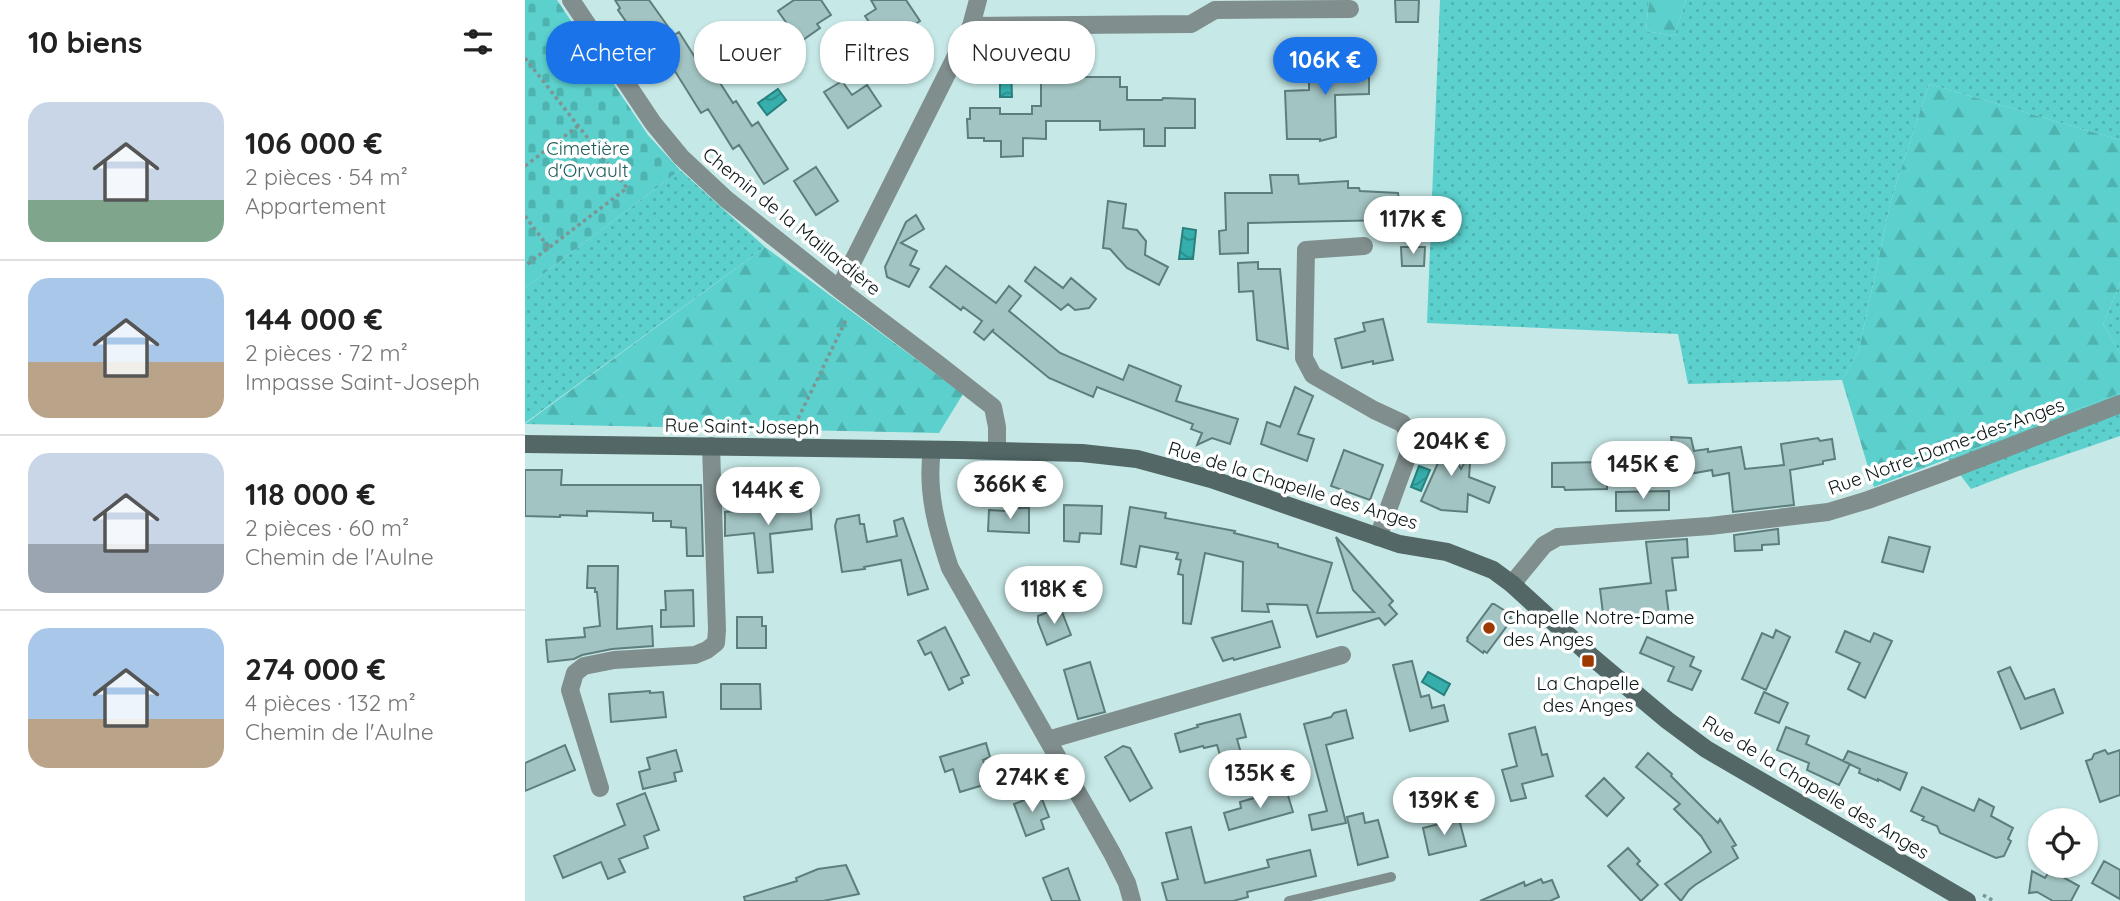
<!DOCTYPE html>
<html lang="fr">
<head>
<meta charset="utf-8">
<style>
  :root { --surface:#fff; --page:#f6f6f6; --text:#222; --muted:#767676; --line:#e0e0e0; --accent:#1a73e8 }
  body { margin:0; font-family:Quicksand,sans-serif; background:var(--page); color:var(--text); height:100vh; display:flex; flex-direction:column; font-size:26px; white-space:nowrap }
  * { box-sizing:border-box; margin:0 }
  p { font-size:23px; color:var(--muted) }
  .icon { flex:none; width:38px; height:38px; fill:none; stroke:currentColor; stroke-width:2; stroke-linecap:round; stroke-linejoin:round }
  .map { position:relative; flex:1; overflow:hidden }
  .drawer { display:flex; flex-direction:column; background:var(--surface); width:525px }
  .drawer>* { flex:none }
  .guide { position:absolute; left:21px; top:21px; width:665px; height:63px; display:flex; gap:14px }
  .fabs { position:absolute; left:1503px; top:808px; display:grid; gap:14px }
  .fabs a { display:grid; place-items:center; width:70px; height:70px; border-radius:50%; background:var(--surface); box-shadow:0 2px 5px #0004; font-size:35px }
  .price { position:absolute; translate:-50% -60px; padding:0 16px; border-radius:24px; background:#fff; color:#222; font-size:23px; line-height:46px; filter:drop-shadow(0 2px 4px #0008) }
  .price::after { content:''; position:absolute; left:50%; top:42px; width:21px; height:16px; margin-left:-10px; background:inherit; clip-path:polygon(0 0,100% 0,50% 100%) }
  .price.current { background:var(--accent); color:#fff }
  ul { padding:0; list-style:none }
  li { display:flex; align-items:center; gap:21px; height:175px; padding:0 28px }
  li+li { border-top:2px solid var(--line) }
  li span { display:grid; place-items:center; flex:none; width:196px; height:140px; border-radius:21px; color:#555 }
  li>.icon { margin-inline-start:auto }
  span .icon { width:84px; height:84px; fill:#fffc; stroke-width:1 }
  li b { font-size:30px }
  h2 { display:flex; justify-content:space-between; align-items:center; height:84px; padding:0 28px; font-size:30px }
  .pill { padding:0 24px; border-radius:28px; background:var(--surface); box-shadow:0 2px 5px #0004; font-size:24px; line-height:63px }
  .pill.current { background:var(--accent); color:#fff }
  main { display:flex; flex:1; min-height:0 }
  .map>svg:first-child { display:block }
  .grass { fill:url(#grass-dots) }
  .forest { fill:url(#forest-firs) }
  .cemetery { fill:url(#cemetery-stones) }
  .water { fill:url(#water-waves); stroke:#28817e; stroke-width:2 }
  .building { fill:#a2c4c2; stroke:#5e7e7c; stroke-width:2 }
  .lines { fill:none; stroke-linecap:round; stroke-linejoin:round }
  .path { stroke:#7c9695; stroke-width:3.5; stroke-dasharray:3.5 3.5; stroke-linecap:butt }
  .service { stroke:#808e8d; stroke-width:10 }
  .minor { stroke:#808e8d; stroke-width:18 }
  .secondary { stroke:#526766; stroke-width:18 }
  .poi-dot { fill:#9e3a01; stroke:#fff; stroke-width:2.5 }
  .labels { text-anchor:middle; stroke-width:7; stroke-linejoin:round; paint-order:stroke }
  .park-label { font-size:19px; fill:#1d5d5c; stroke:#fff }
  .street-label { font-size:19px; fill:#081514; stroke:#fff }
  .poi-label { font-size:19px; fill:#081514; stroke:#fff; text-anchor:start }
</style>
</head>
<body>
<main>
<section class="drawer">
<h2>10 biens<svg class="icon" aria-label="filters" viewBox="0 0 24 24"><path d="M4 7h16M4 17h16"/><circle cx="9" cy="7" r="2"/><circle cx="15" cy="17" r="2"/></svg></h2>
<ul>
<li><span style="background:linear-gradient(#c9d6e8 70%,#7fa58c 0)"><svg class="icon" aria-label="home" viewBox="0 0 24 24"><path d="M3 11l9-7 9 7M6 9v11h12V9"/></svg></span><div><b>106 000 €</b><p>2 pièces · 54 m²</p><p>Appartement</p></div></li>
<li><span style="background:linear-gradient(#a9c7e8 60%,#b9a48a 0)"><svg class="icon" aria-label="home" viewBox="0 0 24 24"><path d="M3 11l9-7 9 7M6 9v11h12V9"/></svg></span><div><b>144 000 €</b><p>2 pièces · 72 m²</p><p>Impasse Saint-Joseph</p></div></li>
<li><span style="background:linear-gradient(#c9d6e8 65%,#9aa5b1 0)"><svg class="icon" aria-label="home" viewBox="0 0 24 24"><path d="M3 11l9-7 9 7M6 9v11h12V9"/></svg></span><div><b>118 000 €</b><p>2 pièces · 60 m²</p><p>Chemin de l'Aulne</p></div></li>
<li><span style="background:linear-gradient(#a9c7e8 65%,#b9a48a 0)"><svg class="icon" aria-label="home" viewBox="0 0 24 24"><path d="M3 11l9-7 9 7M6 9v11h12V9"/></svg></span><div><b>274 000 €</b><p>4 pièces · 132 m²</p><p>Chemin de l'Aulne</p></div></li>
</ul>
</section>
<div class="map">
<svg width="1595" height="901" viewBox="0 0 1595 901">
  <defs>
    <pattern id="grass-dots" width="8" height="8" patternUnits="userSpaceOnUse" patternTransform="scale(1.75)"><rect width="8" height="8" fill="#5bd0cd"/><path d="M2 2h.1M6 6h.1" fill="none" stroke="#4eb2af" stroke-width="1.8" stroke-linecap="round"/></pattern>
    <pattern id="forest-firs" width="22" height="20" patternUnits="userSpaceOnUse" patternTransform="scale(1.75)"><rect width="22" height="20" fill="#5bd0cd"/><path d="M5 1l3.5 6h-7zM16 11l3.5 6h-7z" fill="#4eb2af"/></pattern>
    <pattern id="cemetery-stones" width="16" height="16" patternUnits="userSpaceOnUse" patternTransform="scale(1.75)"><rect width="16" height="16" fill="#5bd0cd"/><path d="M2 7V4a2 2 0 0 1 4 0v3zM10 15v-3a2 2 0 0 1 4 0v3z" fill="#4eb2af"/></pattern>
    <pattern id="water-waves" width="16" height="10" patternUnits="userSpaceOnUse" patternTransform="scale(1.75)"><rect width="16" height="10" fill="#36afac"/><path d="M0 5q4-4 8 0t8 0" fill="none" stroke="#2c8d8b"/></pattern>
  </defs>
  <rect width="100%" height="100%" fill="#c6e9e7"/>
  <path class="grass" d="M915,0H1124L1121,31L1149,36L1161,0H1595V140L1404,84L1366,200L1334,350L1317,380L1163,384L1153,334L902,323Z
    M155,170L240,247L0,423V288Z
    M1595,283V353L1578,324Z
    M1595,393V436L1493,471L1446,489L1423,459Z"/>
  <path class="forest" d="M1124,0H1161L1149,36L1121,31Z
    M1404,84L1595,140V283L1578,324L1595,353V393L1349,487L1317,380L1334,350L1366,200Z
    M240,247L438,394L414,433L0,424Z"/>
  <path class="cemetery" d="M0,0H32L123,135L155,170L0,288Z"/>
  <path class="water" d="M760,49L773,50L774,75L760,74Z
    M475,66H486L487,97H475Z
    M253,89L261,100L242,115L233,103Z
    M658,228L671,230L668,259H654Z
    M894,466L905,470L896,491L886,487Z
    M903,672L925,684L919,695L897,682Z"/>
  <path class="building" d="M90,0H124L149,35L154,32L173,62L179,58L208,103L211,101L227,126L233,122L263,169L239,184L214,145L208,149L183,109L176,113L148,68L143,71L137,63L136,64L113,30L109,33L93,10L95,8Z
    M269,0H296L306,15L292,24L295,28L275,42L253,11Z
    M346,0H381L395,21L359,44L340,16L351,9Z
    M870,0H894L893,22H871Z
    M844,56V94L810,95L811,137L795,141V139H762L760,91L784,90V67L804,66V57Z
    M542,66H558V77H595V87H602V100H637L638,98L670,99V128H640V146H619V129L575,130V121H521V139L498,138V156L476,157V141H459V138H443L442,119H445V108H475V114H507V106H516V83H542Z
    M317,81L327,95L342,85L356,106L323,128L299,92Z
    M291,167L313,201L291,215L269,181Z
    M745,175H773L774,184L823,181V188H834L835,191L873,193L875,209H884V239L867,238L866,220L723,223V253L695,254L694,231L701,230L700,193H747Z
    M583,201L601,204L598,228L612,230L621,241L620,255L643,267L634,285L602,268L585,249L578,248Z
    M391,215L399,229L376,243L392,251L385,265L394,269L384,287L362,277L360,267L381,222Z
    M876,247H900L899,266H877Z
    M733,262V269H755L763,349L732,340L728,291L714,292L713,263Z
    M421,266L471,303L484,286L496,296L484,311L535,353L598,380L604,365L656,386L651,401L713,419L705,444L687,438L672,445L677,433L666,429L668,424L572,387L568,397L524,378L467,331L469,329L459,340L449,332L457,321L438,307L436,310L405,287Z
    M510,267L538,288L546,278L571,299L564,308L550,310L543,304L536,310L500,281Z
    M858,319L868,360L848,364V361L817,368L810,339L840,331L838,323Z
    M770,387L788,396L773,434L789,439L782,461L736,444L742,422L755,427Z
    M903,431L920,438L936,469L946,451L944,477L970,487L964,503L943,494L942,512L916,510L896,501L913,463L895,455Z
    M1146,437L1166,438L1169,451L1183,449V452L1216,447L1220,469L1259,465L1256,444L1293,438L1295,441L1307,439L1310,459L1298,461V464L1265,470L1269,505L1208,512L1204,473L1188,476L1187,470L1153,476Z
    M819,450L858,465L845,500L806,486Z
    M1082,462V489L1040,490L1039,487H1027V463Z
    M0,470H37L36,485H176L178,556H162L161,528L146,527V521H128V513L62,511V516L35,515V517L0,516Z
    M1144,491V510L1091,511V492Z
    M285,503L287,529L245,534L248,572L233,573L229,533L200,536V512Z
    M539,505L577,506L576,534L555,533L554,542L539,541Z
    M605,507L641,513L640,518L710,531L709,533L753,544V547L807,563L792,613L849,612L828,590L811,537L868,601L864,605L872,614L860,625L854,618L792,637L782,605L742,604L744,612L717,611L718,562L680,553L666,624L658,623V575L653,574L656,560L651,559L653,553L615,546L611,567L596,564Z
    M482,508H504V533L463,531L464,510L481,511Z
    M334,515L335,524H339L342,542L372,536L369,521L378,518L403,589L383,595L376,560L339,567L340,569L317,572L310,526L312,519Z
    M1253,529L1254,544L1237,545V550L1210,551L1209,535Z
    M1364,537L1405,547L1398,572L1357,562Z
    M1162,539L1163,557L1147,558L1151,590L1141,591L1144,615L1079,622L1075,589L1126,583L1121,542Z
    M63,566H93L92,629L127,626L128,646L87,649L57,655L49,659L23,662L21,640L60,637L59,628L75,626L72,592H70V588H62Z
    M168,590L169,626L136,627V610H141L140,591Z
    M967,604H969L987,615L985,618L987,619L962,653L959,651L958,653L942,641L943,639L942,638Z
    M535,607L546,635L522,645L513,622V616Z
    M212,617H237V626H241V648H212Z
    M747,621L755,647L709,660L708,658L698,661L687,638Z
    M420,627L444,675L436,678L438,683L424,690L406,652L400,655L393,641Z
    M1251,630L1265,637L1241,690L1217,679L1237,633L1248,638Z
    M1320,631L1345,642L1349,633L1367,641L1340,698L1323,689L1335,663L1311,652Z
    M1122,637L1169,657L1165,666L1176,671L1167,690L1143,681L1149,667L1115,653Z
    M887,661L896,697L904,695L907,708L919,705L923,721L885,731L868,665Z
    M565,662L580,712L553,719L539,670Z
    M1485,667L1500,699L1529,689L1538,713L1496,729L1473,672Z
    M196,684H235L236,709H196Z
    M125,691V693L138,692L141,717L86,722L84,694Z
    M1239,692L1263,703L1254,723L1230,713Z
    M821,710L828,738L801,745L821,823L787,830L784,815L802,811L779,724L806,717L809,713Z
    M715,714L721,737L712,739L718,760L698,766L692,745L679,748L678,746L655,752L650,734L673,727L672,725Z
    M1010,727L1017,755L1022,754L1028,776L997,784L1001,798L986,801L977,770L992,766L984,734Z
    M1261,727L1284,736L1281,744L1325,764L1314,785L1282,770L1284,763L1252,750Z
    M461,743L465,757L458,760L465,783L435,792L428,769L420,772L415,757Z
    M40,745L50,770L0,791V763Z
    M598,746L605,748L627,788L605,801L580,757Z
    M151,750L157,771L149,773L151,781L118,789L114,772L125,769L122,758Z
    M1580,750L1583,754L1595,750V795L1575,802L1561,761L1567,759L1569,754Z
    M1323,751L1382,773L1375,790L1353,779V781L1334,773L1335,769L1318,761Z
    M1123,753L1147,774L1146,776L1193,823L1195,819L1211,845L1207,847L1213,858L1170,885L1164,890L1156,901L1140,884L1186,852L1176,836L1149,809L1155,804L1111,767Z
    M1079,778L1099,798L1082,816L1061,796Z
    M1397,787L1449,811L1454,799L1469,807L1466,816L1488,828L1483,839L1486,841L1479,856L1471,858L1415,833L1412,826L1397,820L1399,817L1386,811Z
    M761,789L768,812L704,830L699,813L716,808L715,802Z
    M120,793L134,830L119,836L123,848L94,859L100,872L83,879L76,862L38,878L29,856L100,825L92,804Z
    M515,794L524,817L516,820L519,829L501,836L489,804Z
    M838,813L840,823L853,820L863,857L833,865L822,817Z
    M934,819L941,846L904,855L898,828Z
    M666,827L680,883L744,867L742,860L785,850L791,876L722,892L723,897L708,901H642L637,883L653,879L641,833Z
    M1103,848L1115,861L1112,864L1133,885L1116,901L1083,866Z
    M1579,861L1595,870V899L1567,883Z
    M321,865L334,894L298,901H220L219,897L272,881L271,878L293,869Z
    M543,868L555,901H527L518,878Z
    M1525,870L1554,886L1546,901H1528L1512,892L1504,893L1507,871L1520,878Z
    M1016,879L1018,883L1027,880L1034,897L1025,901H955L999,882L1000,886Z"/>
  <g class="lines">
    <path class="path" d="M0,58L102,188L0,266
      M0,166L53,126
      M0,216L24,248
      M267,431L322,318
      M1458,895L1469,901"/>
    <path class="service" d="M764,901L866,877"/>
    <path class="minor" d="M46,0L128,123L156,157L201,199L314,289L413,364L468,407L472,427V451
      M446,26L666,24L690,10L825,9
      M839,246L781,250L779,358L788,375L849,410L877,423L884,433L886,447L853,537
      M314,289L446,26L453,0
      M407,450C401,491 412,529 425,568L587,853L602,883L607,901
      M987,584L1019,545L1033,537L1185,526L1303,512L1343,500L1417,473L1595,404
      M523,740L817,655
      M75,788L45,690L50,673L59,666L89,660L170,655L182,650L191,643L192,630L186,446"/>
    <path class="secondary" d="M0,444L434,450L557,453L612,459L686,479L874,544L922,552L968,570L987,584L1067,657L1142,720L1181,749L1442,901"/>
  </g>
  <g class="poi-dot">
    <circle cx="964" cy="628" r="7"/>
    <rect x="1056" y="654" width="14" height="14" rx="3.5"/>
  </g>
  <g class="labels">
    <g class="park-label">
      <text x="63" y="155">Cimetière<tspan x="63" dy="22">d'Orvault</tspan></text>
    </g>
    <g class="street-label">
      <text transform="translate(267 221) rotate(39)" y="7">Chemin de la Maillardière</text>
      <text transform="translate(217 426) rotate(1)" y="7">Rue Saint-Joseph</text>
      <text transform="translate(1421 446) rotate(-20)" y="7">Rue Notre-Dame-des-Anges</text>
      <text transform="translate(768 485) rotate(17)" y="7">Rue de la Chapelle des Anges</text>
      <text transform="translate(1291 787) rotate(31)" y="7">Rue de la Chapelle des Anges</text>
    </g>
    <g class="poi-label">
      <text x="978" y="624">Chapelle Notre-Dame<tspan x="978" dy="22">des Anges</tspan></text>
      <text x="1063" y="690" text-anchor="middle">La Chapelle<tspan x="1063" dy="22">des Anges</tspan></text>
    </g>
  </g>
</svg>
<div class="fabs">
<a><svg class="icon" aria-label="locate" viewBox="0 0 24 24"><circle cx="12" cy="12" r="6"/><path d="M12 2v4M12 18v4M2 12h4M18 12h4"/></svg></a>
</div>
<b class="price current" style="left:800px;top:97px">106K €</b>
<b class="price" style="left:888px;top:256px">117K €</b>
<b class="price" style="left:926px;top:478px">204K €</b>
<b class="price" style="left:1118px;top:501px">145K €</b>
<b class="price" style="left:485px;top:521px">366K €</b>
<b class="price" style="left:243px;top:527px">144K €</b>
<b class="price" style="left:529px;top:626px">118K €</b>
<b class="price" style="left:735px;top:810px">135K €</b>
<b class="price" style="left:507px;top:814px">274K €</b>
<b class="price" style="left:919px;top:837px">139K €</b>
<div class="guide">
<a class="pill current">Acheter</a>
<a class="pill">Louer</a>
<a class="pill">Filtres</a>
<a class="pill">Nouveau</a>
</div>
</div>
</main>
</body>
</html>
